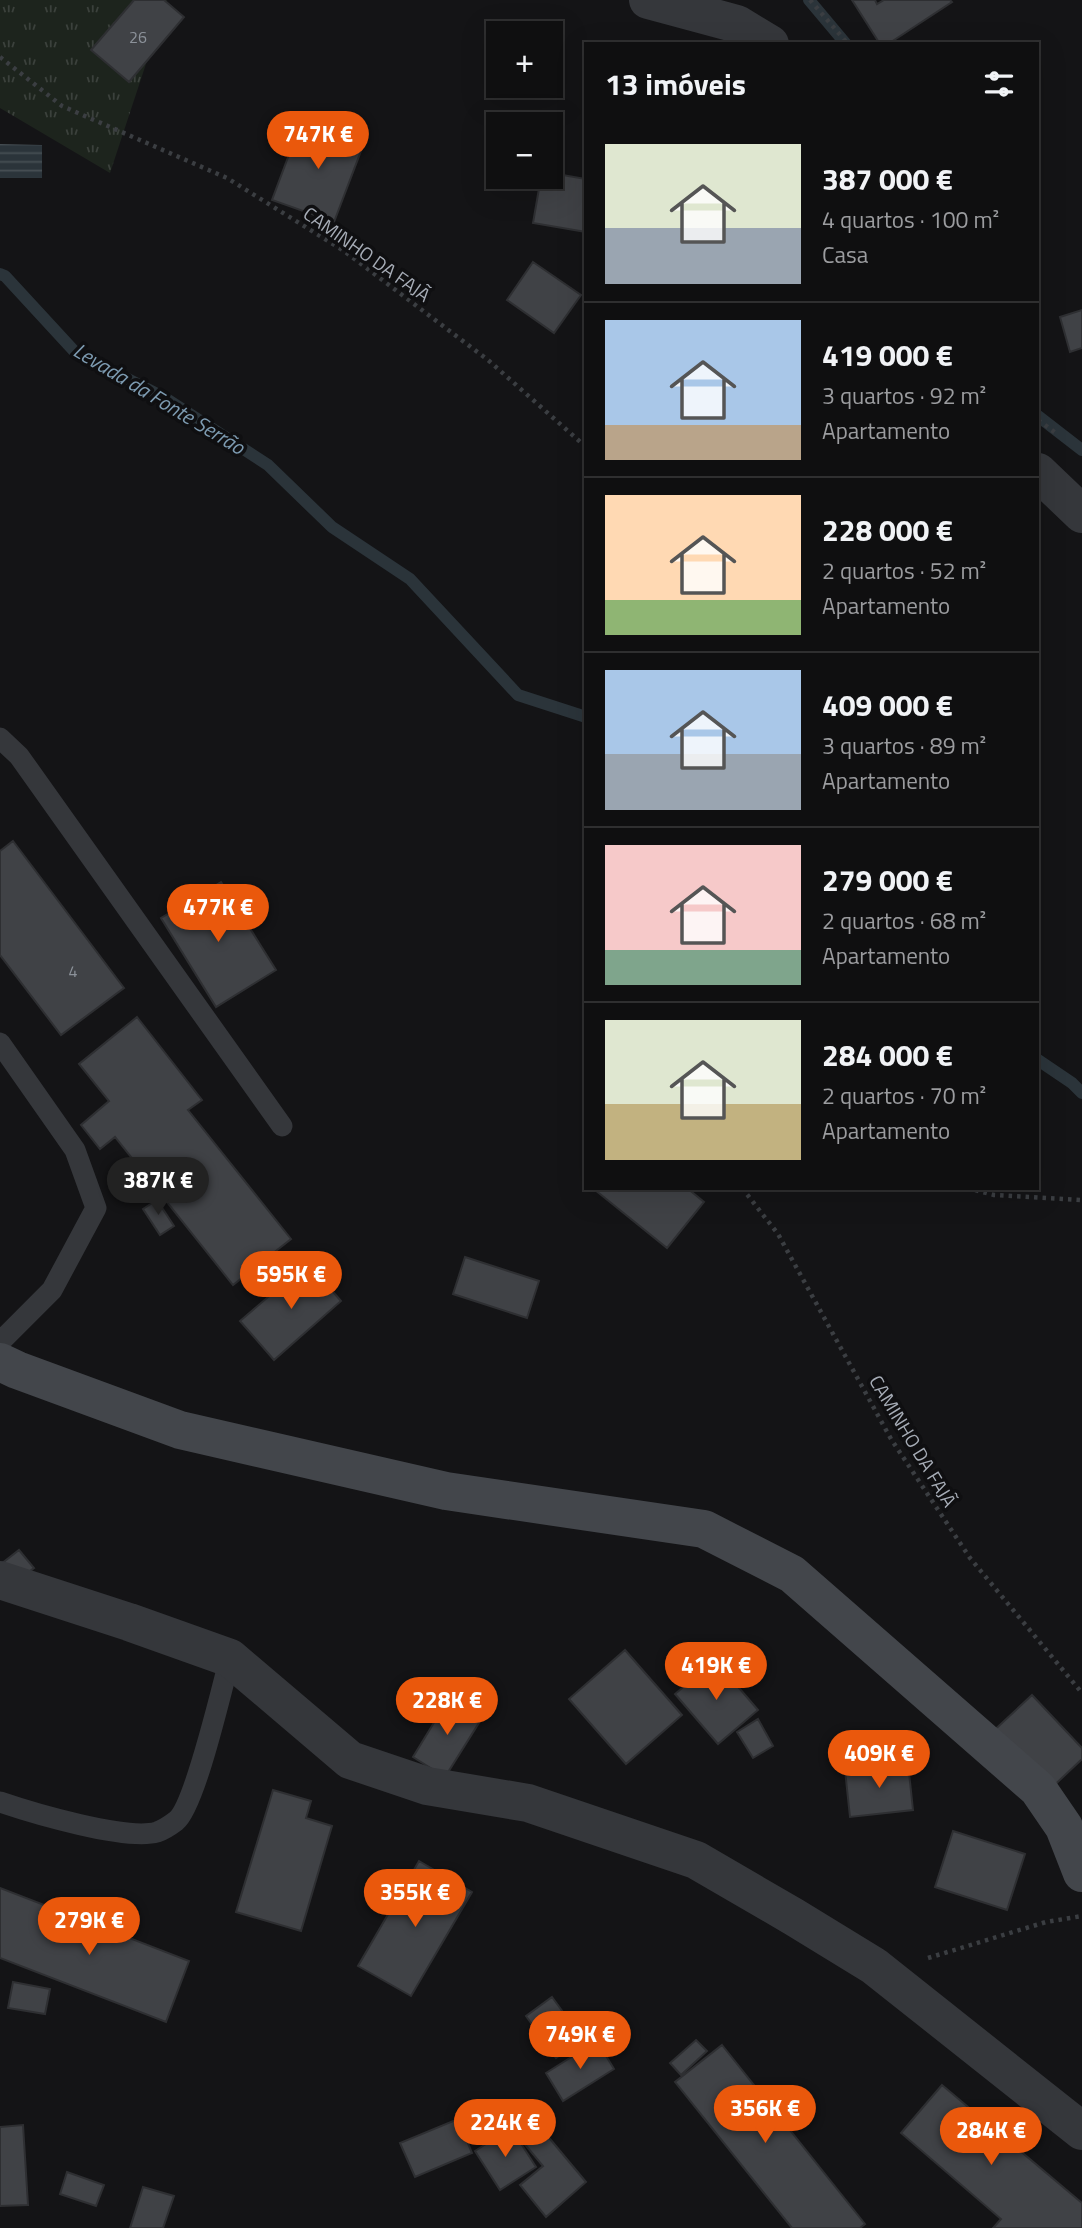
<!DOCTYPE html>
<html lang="pt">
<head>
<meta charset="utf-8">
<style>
  :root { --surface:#0f0f10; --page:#1d1d1e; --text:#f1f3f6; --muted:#9b9c9f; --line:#2f2f30; --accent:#ea580c }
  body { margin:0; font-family:"Titillium Web",sans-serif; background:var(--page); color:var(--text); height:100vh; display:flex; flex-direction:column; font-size:26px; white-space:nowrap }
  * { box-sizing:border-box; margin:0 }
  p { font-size:23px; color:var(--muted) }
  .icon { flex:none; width:38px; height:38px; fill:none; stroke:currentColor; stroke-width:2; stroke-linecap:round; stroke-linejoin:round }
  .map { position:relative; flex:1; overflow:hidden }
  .drawer { position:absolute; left:584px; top:42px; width:455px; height:1148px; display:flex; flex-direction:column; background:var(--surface); border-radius:0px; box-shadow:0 7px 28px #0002,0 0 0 2px var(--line) }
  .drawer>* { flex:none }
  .controls { position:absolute; left:486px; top:21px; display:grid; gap:14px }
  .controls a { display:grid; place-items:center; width:77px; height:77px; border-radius:0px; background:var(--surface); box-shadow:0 7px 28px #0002,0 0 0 2px var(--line); font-size:35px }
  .price { position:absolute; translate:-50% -60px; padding:0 16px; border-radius:24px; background:var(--accent); color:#fff; font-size:23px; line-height:46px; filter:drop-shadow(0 2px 4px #0008) }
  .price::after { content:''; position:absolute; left:50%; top:42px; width:21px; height:16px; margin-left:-10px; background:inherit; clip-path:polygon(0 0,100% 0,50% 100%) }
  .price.current { background:#222; color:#fff }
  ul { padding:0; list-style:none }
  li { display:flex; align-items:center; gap:21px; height:175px; padding:0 21px }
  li+li { border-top:2px solid var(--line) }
  li span { display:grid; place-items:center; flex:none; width:196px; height:140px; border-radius:0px; color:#555 }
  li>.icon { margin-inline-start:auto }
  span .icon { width:84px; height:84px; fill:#fffc; stroke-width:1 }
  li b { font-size:30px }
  h2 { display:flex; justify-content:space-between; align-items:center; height:84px; padding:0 21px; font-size:30px }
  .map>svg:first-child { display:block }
  .grass { fill:url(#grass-tufts) }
  .water { fill:url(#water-rules) }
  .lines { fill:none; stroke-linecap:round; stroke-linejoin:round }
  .stream { stroke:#2b343a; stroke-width:12 }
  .building { fill:#404246; stroke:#2e2f32; stroke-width:2 }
  .path { stroke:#3b3e42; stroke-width:4.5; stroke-dasharray:3.5 5; stroke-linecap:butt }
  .lane { stroke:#35373b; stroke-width:21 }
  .street { stroke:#35373b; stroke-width:38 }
  .secondary { stroke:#43464b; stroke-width:38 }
  .labels { text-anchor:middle; stroke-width:7; stroke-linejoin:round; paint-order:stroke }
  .number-label { font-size:16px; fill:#8c929a }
  .street-label { font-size:19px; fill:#a6acb6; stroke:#0f0f11 }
  .water-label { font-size:21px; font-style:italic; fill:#7d9bb1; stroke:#0f0f11 }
</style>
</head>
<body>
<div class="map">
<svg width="1082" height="2228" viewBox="0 0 1082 2228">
  <defs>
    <pattern id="grass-tufts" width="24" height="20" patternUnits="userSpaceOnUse" patternTransform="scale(1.75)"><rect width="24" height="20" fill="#1d241d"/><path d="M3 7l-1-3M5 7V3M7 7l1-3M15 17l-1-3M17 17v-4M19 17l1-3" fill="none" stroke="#3b413c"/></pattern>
    <pattern id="water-rules" width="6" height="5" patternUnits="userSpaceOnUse" patternTransform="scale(1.75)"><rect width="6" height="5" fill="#2b343a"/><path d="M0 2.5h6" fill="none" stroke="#474f54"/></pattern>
  </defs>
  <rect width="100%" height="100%" fill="#141416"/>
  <path class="grass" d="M0,0H167L110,173L0,108Z"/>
  <path class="water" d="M0,144L42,145V178H0Z"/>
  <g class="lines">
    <path class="stream" d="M809,0L846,44
      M0,274L5,276L75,352L165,398L268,465L332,527L410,579L518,695L586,717
      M1038,416L1082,450
      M1038,1060L1072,1083L1082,1093"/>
  </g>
  <path class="building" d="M134,0H164L184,17L129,82L91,50Z
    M852,0H875L877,4L884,0H950L952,2L888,44H880Z
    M302,120L364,143L334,222L272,200Z
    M551,173L586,179V232L533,223L541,177H551Z
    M533,262L581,295L554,333L507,300Z
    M1082,310V348L1070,352L1060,317Z
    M13,841L124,988L61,1035L0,955V851Z
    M221,882L276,970L216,1007L161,918Z
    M137,1017L202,1100L188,1110L291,1239L233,1285L115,1137L100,1149L81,1125L109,1101L79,1064Z
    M597,1188H687L704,1202L667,1248L595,1190Z
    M157,1200L174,1226L160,1235L143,1209Z
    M465,1257L539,1281L527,1318L453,1294Z
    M308,1263L341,1301L274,1360L240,1321Z
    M19,1550L34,1568L15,1582L1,1564Z
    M625,1650L682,1715L626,1764L569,1699Z
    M715,1660L758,1710L718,1744L675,1694Z
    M1032,1695L1082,1748V1759L1045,1794L989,1735Z
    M449,1698L482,1718L445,1777L413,1757Z
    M758,1719L773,1746L753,1758L737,1732Z
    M908,1763L913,1810L850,1817L845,1770Z
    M273,1790L311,1801L306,1818L332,1826L301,1931L236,1912Z
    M953,1831L1025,1854L1007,1910L935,1887Z
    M419,1861L472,1892L411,1996L358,1966Z
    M0,1888L189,1961L166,2022L0,1958Z
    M13,1982L50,1989L45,2014L8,2008Z
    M552,1997L582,2038L556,2058L526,2016Z
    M696,2040L707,2051L681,2075L670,2063Z
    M597,2041L614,2069L563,2101L546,2073Z
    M722,2045L865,2224L860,2228H792L675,2082Z
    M942,2085L1082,2203V2228H993L1001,2219L901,2133Z
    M458,2119L472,2153L415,2177L400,2143Z
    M535,2121L586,2182L546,2217L520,2185L543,2166L518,2136Z
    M23,2125L28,2205L0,2206V2127Z
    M511,2128L536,2167L500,2190L475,2151Z
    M67,2172L104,2185L96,2206L60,2194Z
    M143,2187L174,2196L163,2228H130Z"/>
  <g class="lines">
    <path class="path" d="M810,0L848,44
      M0,57L62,106L227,178L344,251L488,360L586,447
      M1038,420L1057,434
      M742,1188L778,1234L891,1439L970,1558L1082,1693
      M967,1188L994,1195L1082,1200
      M928,1958L1046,1922L1082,1916"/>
    <path class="lane" d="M0,738L19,756L282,1126
      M0,1043L75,1150L96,1208L52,1290L0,1342
      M0,1802C32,1813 127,1841 157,1832C163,1830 172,1824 176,1821C195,1806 222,1687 230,1658"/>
    <path class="street" d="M648,0L737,24L770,44
      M1038,472L1082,514
      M0,1580L129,1622L230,1658L350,1760L427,1786L528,1803L696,1860L794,1917L874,1966L1082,2131"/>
    <path class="secondary" d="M0,1362L17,1370L180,1430L446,1491L704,1529L792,1574L1038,1789L1064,1827L1082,1873"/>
  </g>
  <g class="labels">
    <g class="number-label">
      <text x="138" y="43">26</text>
      <text x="73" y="977">4</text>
    </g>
    <g class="street-label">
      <text transform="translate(367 254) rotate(35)" y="7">CAMINHO DA FAJÃ</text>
      <text transform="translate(913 1441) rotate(59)" y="7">CAMINHO DA FAJÃ</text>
    </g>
    <g class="water-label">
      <text transform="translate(159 399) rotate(31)" y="7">Levada da Fonte Serrão</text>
    </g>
  </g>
</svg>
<div class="controls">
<a>+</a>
<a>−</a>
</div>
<b class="price" style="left:318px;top:171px">747K €</b>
<b class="price" style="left:218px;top:944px">477K €</b>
<b class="price current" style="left:158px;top:1217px">387K €</b>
<b class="price" style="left:291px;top:1311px">595K €</b>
<b class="price" style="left:716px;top:1702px">419K €</b>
<b class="price" style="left:447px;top:1737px">228K €</b>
<b class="price" style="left:879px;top:1790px">409K €</b>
<b class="price" style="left:415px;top:1929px">355K €</b>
<b class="price" style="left:89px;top:1957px">279K €</b>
<b class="price" style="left:580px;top:2071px">749K €</b>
<b class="price" style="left:765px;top:2145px">356K €</b>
<b class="price" style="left:505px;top:2159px">224K €</b>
<b class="price" style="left:991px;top:2167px">284K €</b>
<section class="drawer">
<h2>13 imóveis<svg class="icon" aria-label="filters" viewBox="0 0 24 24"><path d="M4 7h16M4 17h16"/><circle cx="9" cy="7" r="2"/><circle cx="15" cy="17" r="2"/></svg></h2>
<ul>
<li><span style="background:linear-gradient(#dfe7d0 60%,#9aa5b1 0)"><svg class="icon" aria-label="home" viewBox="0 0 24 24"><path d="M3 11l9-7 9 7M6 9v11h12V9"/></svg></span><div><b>387 000 €</b><p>4 quartos · 100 m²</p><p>Casa</p></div></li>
<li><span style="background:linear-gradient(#a9c7e8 75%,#b9a48a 0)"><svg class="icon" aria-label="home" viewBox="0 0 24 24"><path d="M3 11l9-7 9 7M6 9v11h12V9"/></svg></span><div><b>419 000 €</b><p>3 quartos · 92 m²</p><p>Apartamento</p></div></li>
<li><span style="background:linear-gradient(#ffd9b3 75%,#8fb573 0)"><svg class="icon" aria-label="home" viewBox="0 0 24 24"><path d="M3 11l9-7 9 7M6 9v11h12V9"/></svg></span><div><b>228 000 €</b><p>2 quartos · 52 m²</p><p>Apartamento</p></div></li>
<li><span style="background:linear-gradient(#a9c7e8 60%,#9aa5b1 0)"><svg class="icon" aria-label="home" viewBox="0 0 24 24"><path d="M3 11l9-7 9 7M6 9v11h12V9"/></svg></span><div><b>409 000 €</b><p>3 quartos · 89 m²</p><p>Apartamento</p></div></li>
<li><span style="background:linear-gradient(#f6c9c9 75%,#7fa58c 0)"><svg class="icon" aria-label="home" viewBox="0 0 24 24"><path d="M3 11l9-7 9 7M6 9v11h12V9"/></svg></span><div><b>279 000 €</b><p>2 quartos · 68 m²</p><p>Apartamento</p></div></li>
<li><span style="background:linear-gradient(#dfe7d0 60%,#c2b280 0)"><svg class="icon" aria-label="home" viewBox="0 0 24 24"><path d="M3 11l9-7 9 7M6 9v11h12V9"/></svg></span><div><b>284 000 €</b><p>2 quartos · 70 m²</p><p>Apartamento</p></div></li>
</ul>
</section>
</div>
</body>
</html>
